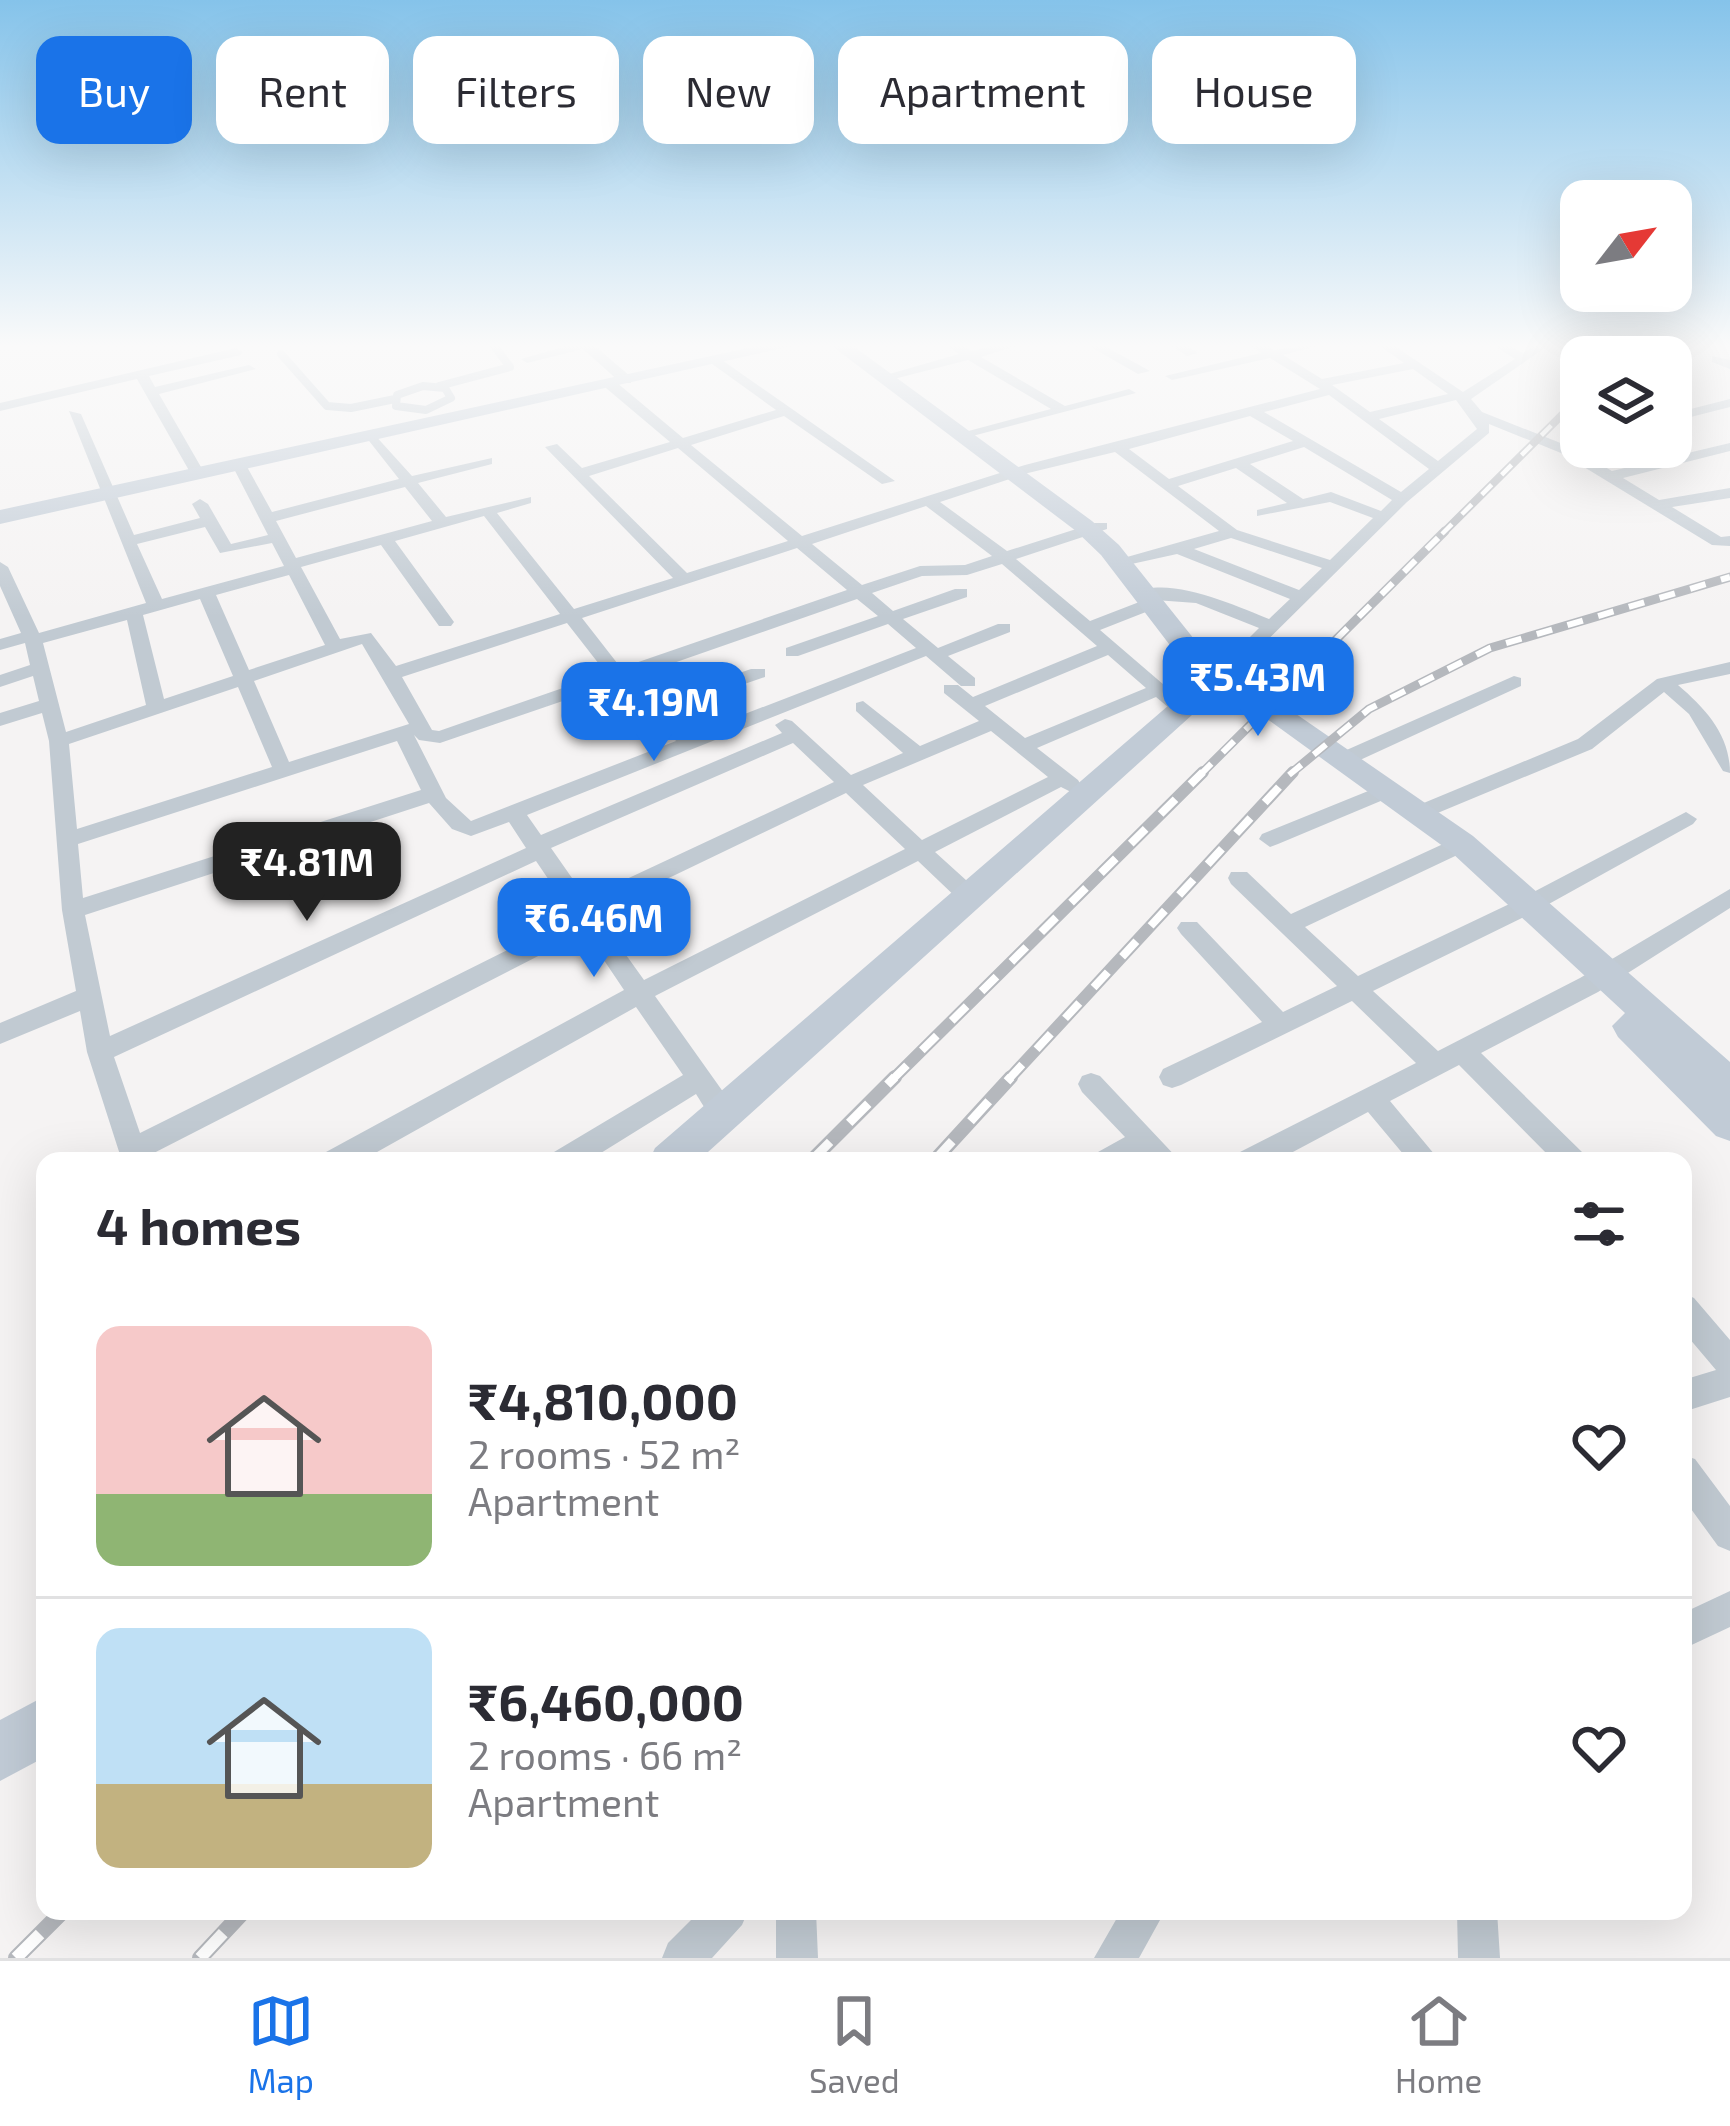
<!DOCTYPE html>
<html lang="en">
<head>
<meta charset="utf-8">
<style>
  :root { --surface:#fff; --page:#f2f2f3; --text:#2b2b33; --muted:#7c7c81; --line:#e1e1e2; --accent:#1a73e8 }
  body { margin:0; font-family:"Exo 2",sans-serif; background:var(--page); color:var(--text); height:100vh; display:flex; flex-direction:column; font-size:45px; white-space:nowrap }
  * { box-sizing:border-box; margin:0 }
  p { font-size:39px; color:var(--muted) }
  .icon { flex:none; width:66px; height:66px; fill:none; stroke:currentColor; stroke-width:2; stroke-linecap:round; stroke-linejoin:round }
  .map { position:relative; flex:1; overflow:hidden }
  .sheet { position:absolute; left:36px; top:1152px; width:1656px; height:768px; display:flex; flex-direction:column; background:var(--surface); border-radius:24px; box-shadow:0 12px 48px #0002 }
  .sheet>* { flex:none }
  .guide { position:absolute; left:36px; top:36px; width:1659px; height:108px; display:flex; gap:24px }
  .needle { width:78px; rotate:59deg }
  .buttons { position:absolute; left:1560px; top:180px; display:grid; gap:24px }
  .buttons a { display:grid; place-items:center; width:132px; height:132px; border-radius:24px; background:var(--surface); box-shadow:0 12px 48px #0002; font-size:60px }
  .price { position:absolute; translate:-50% -102px; padding:0 27px; border-radius:24px; background:var(--accent); color:#fff; font-size:39px; line-height:78px; filter:drop-shadow(0 3px 6px #0008) }
  .price::after { content:''; position:absolute; left:50%; top:72px; width:36px; height:27px; margin-left:-18px; background:inherit; clip-path:polygon(0 0,100% 0,50% 100%) }
  .price.on { background:#222; color:#fff }
  ul { padding:0; list-style:none }
  li { display:flex; align-items:center; gap:36px; height:300px; padding:0 60px }
  li+li { border-top:3px solid var(--line) }
  li span { display:grid; place-items:center; flex:none; width:336px; height:240px; border-radius:24px; color:#555 }
  li>.icon { margin-inline-start:auto }
  span .icon { width:144px; height:144px; fill:#fffc; stroke-width:1 }
  li b { font-size:51px }
  h2 { display:flex; justify-content:space-between; align-items:center; height:144px; padding:0 60px; font-size:51px }
  .chip { padding:0 42px; border-radius:24px; background:var(--surface); box-shadow:0 12px 48px #0002; font-size:42px; line-height:108px }
  .chip.on { background:var(--accent); color:#fff }
  .menu { display:flex; justify-content:space-around; align-items:center; height:168px; border-top:3px solid var(--line); background:var(--surface); font-size:33px; color:var(--muted) }
  .menu a { display:grid; justify-items:center; gap:6px }
  .menu .on { color:var(--accent) }
  .map>svg:first-child { display:block }
  .lines { fill:none; stroke-linecap:round; stroke-linejoin:round }
  .lane { stroke:#c1cad2; stroke-width:8 }
  .street { fill:#c1cad2; fill-rule:evenodd }
  .secondary { fill:#c1cbd6; fill-rule:evenodd }
  .rail-far4-casing { stroke:#b5b8bd; stroke-width:8 }
  .rail-far3-casing { stroke:#b5b8bd; stroke-width:9 }
  .rail-far2-casing { stroke:#b5b8bd; stroke-width:12 }
  .rail-far1-casing { stroke:#b5b8bd; stroke-width:14 }
  .rail-casing { stroke:#b5b8bd; stroke-width:16 }
  .rail-far4 { stroke:#fff; stroke-width:4.5; stroke-dasharray:14; stroke-linecap:butt }
  .rail-far3 { stroke:#fff; stroke-width:6; stroke-dasharray:16; stroke-linecap:butt }
  .rail-far2 { stroke:#fff; stroke-width:8; stroke-dasharray:21; stroke-linecap:butt }
  .rail-far1 { stroke:#fff; stroke-width:9; stroke-dasharray:27; stroke-linecap:butt }
  .rail { stroke:#fff; stroke-width:12; stroke-dasharray:34; stroke-linecap:butt }
</style>
</head>
<body>
<div class="map">
<svg width="1730" height="1958" viewBox="0 0 1730 1958">
  <rect width="100%" height="100%" fill="#f5f3f3"/>
  <g class="lines">
    <path class="lane" d="M281,354L327,406L351,408L395,399
      M423,386L445,388L451,398L426,410L396,406L397,395Z
      M439,386L510,367L492,343"/>
    <path class="street" d="M577,343H597L595,346L631,377V383H621L583,349L527,363L521,359Z
      M943,343H957L972,351L1005,343H1025L981,357L1065,406L1129,389L1136,393L961,439V433L1051,409L968,360L886,381L879,377L959,354Z
      M1084,343H1099L1150,371L1138,374Z
      M1167,343H1182L1198,353L1187,356Z
      M1248,343H1262L1274,350L1328,343L1283,355L1322,379L1404,363L1376,343H1390L1463,392L1515,359L1490,343H1505L1523,353L1538,343H1552L1471,399L1482,412L1563,444L1581,427V440L1574,449L1612,471L1730,443V451L1623,478L1659,500L1730,488V498L1672,507L1721,537L1730,536V546L1712,545L1561,453L1489,424V433L1407,502L1230,677H1216L1214,673L1259,628L1196,603L1155,600L1159,604L1156,608L1100,630L1192,709L1189,713H1175L1156,697L1037,748L1078,780L1081,785L1078,790L1071,792L1061,787L935,852L977,890L980,896L977,902H961L918,861L655,996L731,1103L735,1111L731,1119C712,1126 706,1109 696,1094L588,1161H550L554,1152L683,1075L636,1007L361,1161H322L326,1152L624,990L585,932L148,1156L150,1161H122L87,1052L80,1011L0,1044V1023L76,991L62,910L49,741L42,713L0,726V713L39,701L33,676L0,687V675L30,665L25,643L0,650V639L21,633L0,586V562L8,567L39,633L146,603L69,411L81,414L134,535L200,518L192,504L200,499L208,504L231,544L268,535L232,465L239,461L246,465L272,512L399,479L366,437L373,433L412,476L492,458V464L418,483L446,517L531,497V503L497,513L574,609L673,578L545,447L557,444L582,468L670,442L606,388V382H616L683,438L776,410L708,361L719,358L895,481L882,484L784,416L691,445L802,536L1025,465L1320,389L1270,358L1172,380L1165,376L1261,353ZM1413,369L1448,394L1370,412L1332,385ZM1329,395L1429,469L1401,492L1264,412ZM1456,400L1477,429L1438,461L1379,419ZM1250,416L1293,441L1169,479L1129,449ZM1304,447L1392,500L1381,511L1331,492L1303,499L1250,464ZM678,448L788,541L687,573L589,476ZM1115,452L1219,531L1127,557V565L1177,554L1290,599L1269,619C1236,606 1166,574 1134,594L1147,599L1090,621L1016,559L1107,529V523H1095L1007,551L940,502L1028,473ZM1236,468L1287,503L1257,510V516L1330,502L1373,518L1330,560L1237,530L1178,486ZM405,487L432,521L296,558L276,521ZM926,506L992,556L965,565L920,566L862,585L812,544ZM484,516L560,614L396,666L371,633L340,639L301,567L381,545L439,626H451L454,622L395,541ZM205,527L220,553L272,543L284,566L162,599L137,544ZM1231,538L1322,568L1299,590L1194,549ZM797,548L847,590L621,668L582,618ZM1002,564L1097,646L973,697L958,685H944V693L979,721L920,746L863,701L856,703V711L903,753L851,775L792,721L785,719L775,725L782,733L541,835L527,815L926,656L961,686H975V678L948,656L1010,632V624H998L938,648L903,619L967,597V589H955L893,611L872,593L922,576L967,575ZM289,575L325,645L249,670L216,595ZM200,599L233,676L164,699L143,615ZM857,599L878,616L786,648V656H798L888,624L916,648L693,734L672,709L765,677V669H751L663,699L642,674ZM127,620L146,705L66,732L43,643ZM567,623L606,673L439,731L432,730L402,677ZM362,644L409,724L289,762L254,681ZM1108,655L1146,688L1025,738L985,706ZM627,679L676,741L471,821L446,798L414,735L419,740L440,743ZM238,687L272,767L77,829L69,744ZM991,731L1048,777L922,840L863,785ZM397,741L421,790L83,898L78,844ZM793,743L834,782L586,898L551,848ZM846,793L905,849L644,980L596,913ZM429,803L452,829L471,836L509,822L526,848L110,1036L85,915ZM536,861L574,917L140,1133L114,1057Z
      M1650,343H1663L1651,357H1638Z
      M236,348L242,352L241,355L149,376L155,387L249,365L256,369L159,394L205,474L203,477L191,474L137,379L0,411V403Z
      M1712,356L1730,360V369L1712,362Z
      M1730,399V407L1671,422V414Z
      M1730,662V674L1678,685C1706,709 1730,735 1730,773L1723,771L1689,714L1664,692L1592,749L1428,817H1414L1410,812L1414,807L1578,739L1657,679Z
      M1514,676L1521,678V686L1347,766H1333L1330,761L1333,756Z
      M1388,783L1398,790L1395,795L1278,844L1270,847L1259,839L1262,834Z
      M1686,812L1697,819L1693,824L1538,910L1373,991L1438,1051L1580,978L1730,889V908L1598,992L1481,1053L1582,1152L1586,1161H1554L1459,1065L1390,1101L1440,1161H1409L1368,1112L1276,1161H1236L1240,1152L1416,1063L1352,1001L1181,1085L1172,1088L1163,1085L1159,1077L1163,1069L1262,1022L1181,934L1177,928L1181,922H1197L1283,1012L1337,986L1231,884L1228,878L1231,872H1247L1291,914L1454,839H1470L1473,844L1470,849L1305,927L1358,976L1522,898Z
      M1091,1073L1100,1076L1180,1161H1148L1143,1155L1133,1161H1094L1098,1152L1125,1137L1082,1092L1078,1084L1082,1076Z
      M1683,1293L1694,1298L1730,1340V1397L1683,1412V1380L1716,1370L1683,1331Z
      M1683,1455L1695,1459L1730,1506V1551L1718,1546L1683,1498Z
      M1730,1591V1627L1683,1649V1613Z
      M700,1911H748L742,1925L712,1958H662L668,1943Z
      M776,1911H816L818,1958H776Z
      M1121,1911H1165L1139,1958H1094Z
      M1457,1911H1497L1500,1958H1458Z"/>
    <path class="secondary" d="M771,343H805L0,524V510Z
      M828,343H849L1092,521L1119,545L1202,649L1473,836L1730,1062V1141L1716,1136L1618,1037L1612,1026L1625,1013L1451,852L1223,687L698,1161H649L655,1148L1205,674L1182,661L1101,555L1076,531Z
      M45,1696V1757L0,1781V1720Z"/>
    <g class="rail-far4-casing">
      <path id="rail-far4" d="M1621,357L1636,343
        M1442,534L1581,396"/>
    </g>
    <g class="rail-far3-casing">
      <path id="rail-far3" d="M1200,775L1445,531
        M1289,775L1369,709L1490,648L1730,577"/>
    </g>
    <g class="rail-far2-casing">
      <path id="rail-far2" d="M892,1080L1203,772
        M1008,1080L1293,772"/>
    </g>
    <g class="rail-far1-casing">
      <path id="rail-far1" d="M811,1161L895,1077
        M934,1161L1011,1077"/>
    </g>
    <g class="rail-casing">
      <path id="rail" d="M16,1958L63,1911
        M200,1958L244,1911"/>
    </g>
    <use href="#rail-far4" class="rail-far4"/>
    <use href="#rail-far3" class="rail-far3"/>
    <use href="#rail-far2" class="rail-far2"/>
    <use href="#rail-far1" class="rail-far1"/>
    <use href="#rail" class="rail"/>
  </g>
  <linearGradient id="sky" x2="0" y2="1"><stop stop-color="#85c3ea"/><stop offset="0.56" stop-color="#fafafa"/><stop offset="1" stop-color="#fafafa" stop-opacity="0"/></linearGradient>
  <rect width="1730" height="617" fill="url(#sky)"/>
</svg>
<div class="buttons">
<a><svg class="needle" viewBox="-14 -14 28 28"><path d="M0-13l5 13h-10z" fill="#e53935"/><path d="M0 13l5-13h-10z" fill="#7c7c81"/></svg></a>
<a><svg class="icon" aria-label="layers" viewBox="0 0 24 24"><path d="M12 4l9 5-9 5-9-5zM3 14l9 5 9-5"/></svg></a>
</div>
<b class="price" style="left:1258px;top:739px">₹5.43M</b>
<b class="price" style="left:654px;top:764px">₹4.19M</b>
<b class="price on" style="left:307px;top:924px">₹4.81M</b>
<b class="price" style="left:594px;top:980px">₹6.46M</b>
<div class="guide">
<a class="chip on">Buy</a>
<a class="chip">Rent</a>
<a class="chip">Filters</a>
<a class="chip">New</a>
<a class="chip">Apartment</a>
<a class="chip">House</a>
</div>
<section class="sheet">
<h2>4 homes<svg class="icon" aria-label="filters" viewBox="0 0 24 24"><path d="M4 7h16M4 17h16"/><circle cx="9" cy="7" r="2"/><circle cx="15" cy="17" r="2"/></svg></h2>
<ul>
<li><span style="background:linear-gradient(#f6c9c9 70%,#8fb573 0)"><svg class="icon" aria-label="home" viewBox="0 0 24 24"><path d="M3 11l9-7 9 7M6 9v11h12V9"/></svg></span><div><b>₹4,810,000</b><p>2 rooms · 52 m²</p><p>Apartment</p></div><svg class="icon" aria-label="heart" viewBox="0 0 24 24"><path d="M12 20l-8-8c-3-5 5-10 8-4 3-6 11-1 8 4z"/></svg></li>
<li><span style="background:linear-gradient(#bfe0f5 65%,#c2b280 0)"><svg class="icon" aria-label="home" viewBox="0 0 24 24"><path d="M3 11l9-7 9 7M6 9v11h12V9"/></svg></span><div><b>₹6,460,000</b><p>2 rooms · 66 m²</p><p>Apartment</p></div><svg class="icon" aria-label="heart" viewBox="0 0 24 24"><path d="M12 20l-8-8c-3-5 5-10 8-4 3-6 11-1 8 4z"/></svg></li>
</ul>
</section>
</div>
<nav class="menu">
<a class="on"><svg class="icon" aria-label="map" viewBox="0 0 24 24"><path d="M3 6l6-2 6 2 6-2v14l-6 2-6-2-6 2zM9 4v14M15 6v14"/></svg>Map</a>
<a><svg class="icon" aria-label="saved" viewBox="0 0 24 24"><path d="M7 4h10v16l-5-4-5 4z"/></svg>Saved</a>
<a><svg class="icon" aria-label="home" viewBox="0 0 24 24"><path d="M3 11l9-7 9 7M6 9v11h12V9"/></svg>Home</a>
</nav>
</body>
</html>
